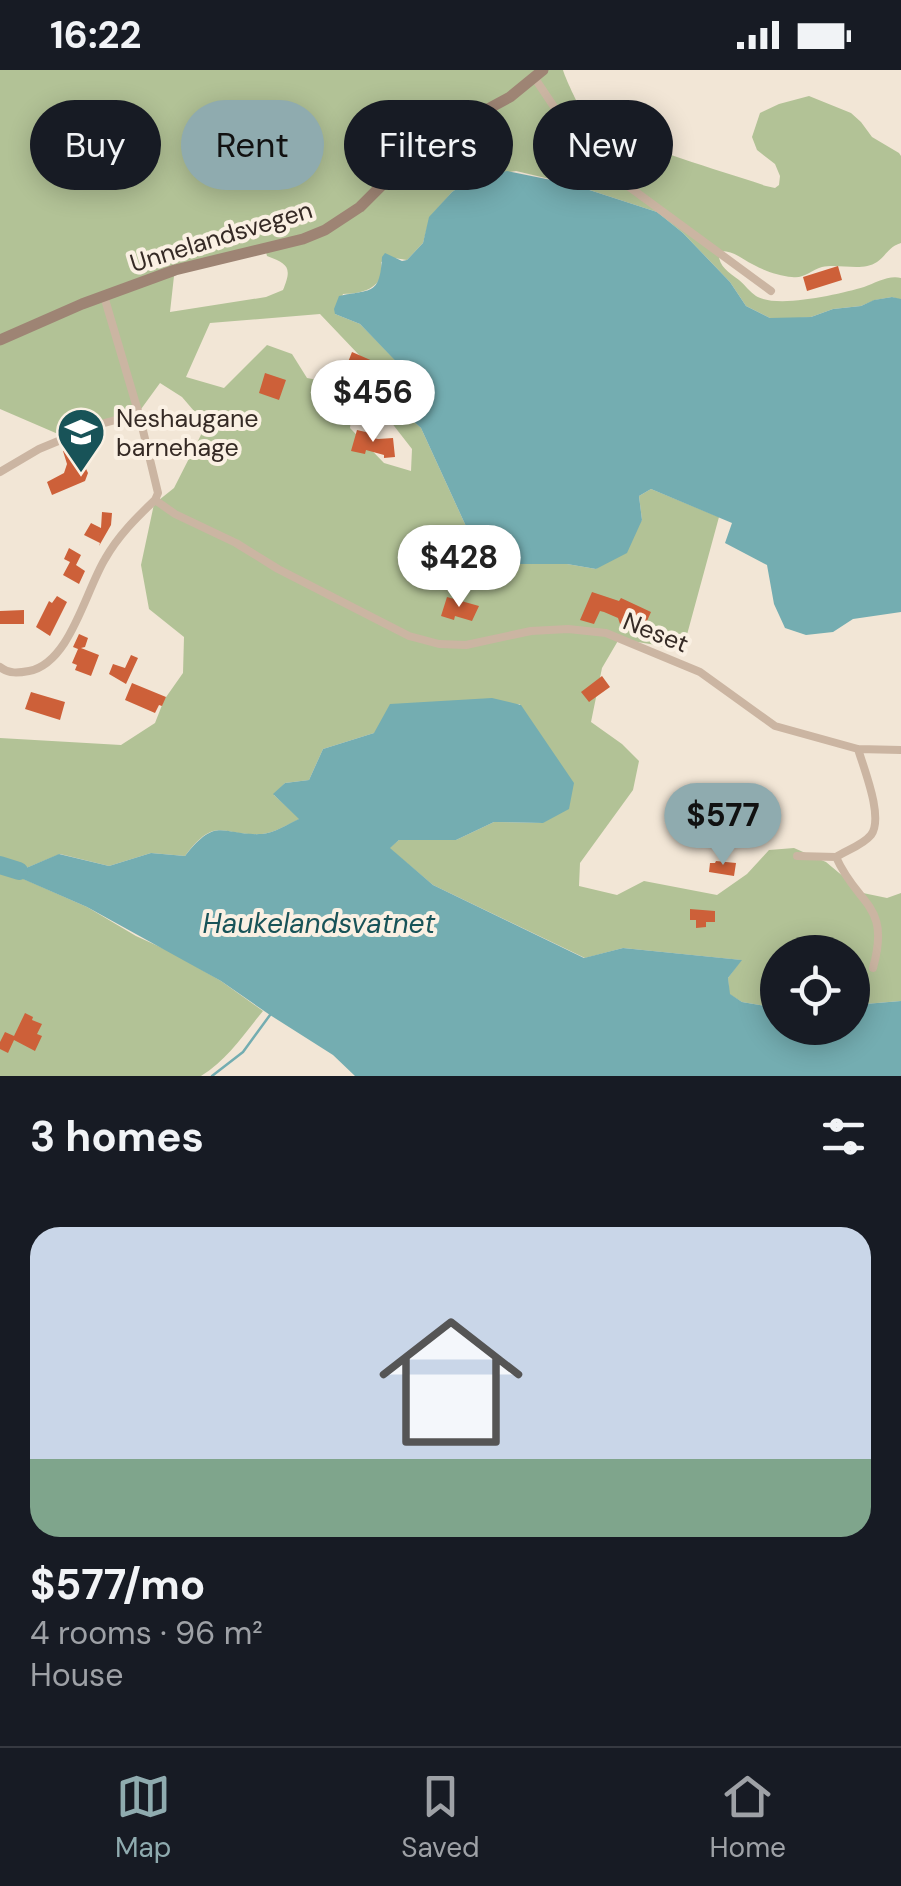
<!DOCTYPE html>
<html lang="en">
<head>
<meta charset="utf-8">
<style>
  :root { --surface:#171b24; --page:#242831; --text:#f1f3f6; --muted:#9ea1a6; --line:#363941; --accent:#8fabaf }
  body { margin:0; font-family:"DM Sans",sans-serif; background:var(--page); color:var(--text); height:100vh; display:flex; flex-direction:column; font-size:38px; white-space:nowrap }
  * { box-sizing:border-box; margin:0 }
  p { font-size:32px; color:var(--muted) }
  .icon { flex:none; width:55px; height:55px; fill:none; stroke:currentColor; stroke-width:2; stroke-linecap:round; stroke-linejoin:round }
  .map { position:relative; height:1006px; overflow:hidden }
  .panel { display:flex; flex-direction:column; background:var(--surface); flex:1 }
  .panel>* { flex:none }
  .hud { position:absolute; left:30px; top:30px; width:842px; height:90px; display:flex; gap:20px }
  .controls { position:absolute; left:760px; top:865px; display:grid; gap:20px }
  .controls a { display:grid; place-items:center; width:110px; height:110px; border-radius:50%; background:var(--surface); box-shadow:0 5px 25px #0003; font-size:50px }
  .price { position:absolute; translate:-50% -85px; padding:0 22px; border-radius:35px; background:#fff; color:#222; font-size:32px; line-height:65px; filter:drop-shadow(0 2px 5px #0008) }
  .price::after { content:''; position:absolute; left:50%; top:60px; width:30px; height:22px; margin-left:-15px; background:inherit; clip-path:polygon(0 0,100% 0,50% 100%) }
  .price.active { background:var(--accent); color:#111 }
  ul { padding:0; list-style:none }
  li { display:grid; align-content:center; gap:20px; height:530px; padding:0 30px }
  li span { display:grid; place-items:center; height:310px; border-radius:30px; color:#555 }
  li>.icon { margin-inline-start:auto }
  span .icon { width:180px; height:180px; fill:#fffc; stroke-width:1 }
  li b { font-size:42px }
  h2 { display:flex; justify-content:space-between; align-items:center; height:120px; padding:0 30px; font-size:42px }
  .pill { padding:0 35px; border-radius:45px; background:var(--surface); box-shadow:0 5px 25px #0003; font-size:35px; line-height:90px }
  .pill.active { background:var(--accent); color:#111 }
  .status { display:flex; justify-content:space-between; align-items:center; height:70px; padding:0 50px; background:var(--surface); direction:ltr }
  .status svg { height:28px; fill:currentColor }
  .dock { display:flex; justify-content:space-around; align-items:center; height:140px; border-top:2px solid var(--line); background:var(--surface); font-size:28px; color:var(--muted) }
  .dock a { display:grid; justify-items:center; gap:5px }
  .dock .active { color:var(--accent) }
  .map>svg:first-child { display:block }
  .green { fill:#b2c296; fill-rule:evenodd }
  .water { fill:#74adb1 }
  .lines { fill:none; stroke-linecap:round; stroke-linejoin:round }
  .stream { stroke:#74adb1; stroke-width:2.5 }
  .river { stroke:#74adb1; stroke-width:18 }
  .building { fill:#cd6039 }
  .minor { stroke:#cbb5a2; stroke-width:8 }
  .secondary { stroke:#9e8474; stroke-width:11 }
  .labels { text-anchor:middle; stroke-width:8; stroke-linejoin:round; paint-order:stroke }
  .street-label { font-size:25px; fill:#352a25; stroke:#faf0e3 }
  .poi-label { font-size:25px; fill:#352a25; stroke:#faf0e3; text-anchor:start }
  .water-label { font-size:28px; font-style:italic; fill:#185358; stroke:#faf0e3 }
</style>
</head>
<body>
<div class="status"><b>16:22</b><svg viewBox="0 0 49 12"><path d="M0 12V9h3v3zM5 12V6h3v6zM10 12V3h3v9zM15 12V0h3v12zM26 1h20v11H26zM47 4h2v5h-2z"/></svg></div>
<div class="map">
<svg width="901" height="1006" viewBox="0 0 901 1006">
  <rect width="100%" height="100%" fill="#f2e6d6"/>
  <path class="green" d="M0,0H563C564,5 579,38 583,42C587,48 596,52 602,55C653,83 711,97 766,116L775,118L779,115L780,106L775,94L757,80L752,67L760,43L779,34L809,26L851,43L861,52L872,67L899,83L901,86V173C888,177 887,185 877,192C862,202 839,193 822,197C811,200 804,209 792,207C780,206 765,201 754,195C741,189 734,180 719,181C717,195 728,202 739,210C745,215 750,222 756,226C777,239 840,224 864,217C876,213 888,205 901,208V230L892,227L875,230L861,236L833,239L811,247L778,250L770,248L746,236L730,212L683,163L657,142L571,114L516,101L477,107L452,122L430,147L423,173L407,190L394,188L381,192C386,217 364,224 343,224L335,244L360,254L414,309L394,334L421,358L470,465L490,472L510,494H567L596,499L642,450L639,426L651,419L719,447L682,583L656,575L619,569L602,598L591,652L622,674L639,691L633,720L580,793L579,816L617,825L644,811L717,825L747,804L769,780L794,778L826,792L863,823L887,828L901,823V931L853,935L852,882H778L777,938L742,932L729,924L728,908L741,890L623,878L585,888L433,815L389,778L399,770H456L494,752L543,753L520,634L374,663L323,679L309,710L285,713L274,725L300,749C288,754 274,763 262,764C221,767 217,744 185,786L151,783L109,796L60,784L19,801L17,806L87,837L136,866L171,882L221,911L263,941C244,964 227,990 201,1006H0V801L13,804L0,796V668L121,675L155,653L164,630L183,603L184,567L149,539L141,495L154,434L174,418L206,355L182,327L160,313L136,346L58,364L0,339ZM266,182L267,186C289,194 292,198 283,220L266,227L170,242L175,197ZM320,244L379,306L377,334L412,379L411,401L384,393L350,358L354,325L328,312L307,308L292,284L267,275L224,318L186,307L210,253Z"/>
  <path class="water" d="M507,101L571,114L657,142L683,163L730,212L746,236L770,248L811,247L833,239L861,236L874,230L892,227L901,229V542L853,549L833,562L806,565L785,558L774,534L767,495L725,473L732,453L651,419L639,426L642,450L627,483L596,499L567,494H510L490,472L470,465L421,358L394,334L413,309L360,254L335,244L334,239L339,226C371,219 380,226 382,187L385,183L402,191L407,190L423,173L429,147L452,122L468,111Z
    M492,628L521,635L574,713L569,739L543,753L494,752L456,770H399L390,778L433,815L584,888L623,878L742,890L728,908L730,924L742,932L777,938L778,958H852L853,935L901,931V1006H355L333,985L270,945L221,911L87,837L16,806L19,801L59,784L109,796L151,783L185,786C218,745 220,766 262,764C274,763 288,754 299,749L273,724L285,713L309,710L323,679L374,663L390,634Z"/>
  <g class="lines">
    <path class="stream" d="M212,1006L243,982L270,945"/>
    <path class="river" d="M0,795L19,801"/>
  </g>
  <path class="building" d="M838,196L842,210L807,221L803,207Z
    M352,282L375,292L370,304L357,301L349,319L339,315Z
    M265,303L286,310L279,330L259,323Z
    M357,360L370,363L369,367L378,369L393,368L395,387L384,388V385L366,380L365,384L351,381Z
    M75,376L88,403L85,411L52,425L47,412L64,403L67,394L63,381Z
    M102,442L112,443L111,455L99,476L100,473L84,465L91,453L101,458Z
    M69,478L81,485L76,495L85,501L79,514L63,505L70,492L64,489Z
    M592,522L619,531L621,528L651,542L642,562L620,554L618,548L604,542L600,541L594,554L580,550Z
    M57,526L67,532L50,566L36,557L49,531L52,533Z
    M447,527L479,536L472,551L455,546L454,550L441,546Z
    M24,540V554H0V541Z
    M79,564L88,568L85,577L81,578L99,585L91,606L75,600L77,595L72,593L78,579L73,577Z
    M131,585L138,588L126,614L109,604L113,594L125,598Z
    M602,606L610,617L589,632L581,622Z
    M132,613L166,627L162,636L159,635L155,643L125,630Z
    M31,622L65,632L60,650L25,639Z
    M716,791L736,793L734,806L709,802L710,793H715Z
    M690,839L715,841V852H706V857L696,858V850H690Z
    M25,943L33,947L32,950L42,954L37,964L42,966L35,981L14,970L8,983L0,979V972L5,962L14,966Z"/>
  <g class="lines">
    <path class="minor" d="M534,7L587,86L771,221
      M0,402L39,379L97,355L138,344
      M155,430L175,444L236,473L278,499L409,566L439,574L466,575L531,561L568,559L606,563L700,602L775,656L858,679L901,680
      M0,597C9,604 18,603 29,601C70,593 85,522 105,489C118,466 136,448 155,430L158,423L140,348L104,226
      M858,679C864,699 884,748 871,765C863,775 847,780 836,787C858,837 891,833 873,898
      M797,786L836,787"/>
    <path class="secondary" d="M0,270L82,234L175,200L303,169L325,160L360,137L423,74L510,27L543,0"/>
  </g>
  <defs>
    <g id="school-pin" transform="scale(2.5)"><path d="M0 17L-7.5 6A9.5 9.5 0 1 1 7.5 6Z" fill="#185358" stroke="#faf0e3"/><path d="M0-5L7-2L0 1L-7-2ZM-4 1L0 2.5L4 1V4Q0 6-4 4Z" fill="#fff"/></g>
  </defs>
  <g fill-rule="evenodd">
    <use href="#school-pin" x="81" y="362"/>
  </g>
  <g class="labels">
    <g class="street-label">
      <text transform="translate(221 166) rotate(-17)" y="9">Unnelandsvegen</text>
      <text transform="translate(656 562) rotate(22)" y="9">Neset</text>
    </g>
    <g class="poi-label">
      <text x="116" y="357">Neshaugane<tspan x="116" dy="29">barnehage</tspan></text>
    </g>
    <g class="water-label">
      <text x="319" y="863">Haukelandsvatnet</text>
    </g>
  </g>
</svg>
<div class="controls">
<a><svg class="icon" aria-label="locate" viewBox="0 0 24 24"><circle cx="12" cy="12" r="6"/><path d="M12 2v4M12 18v4M2 12h4M18 12h4"/></svg></a>
</div>
<b class="price" style="left:373px;top:375px">$456</b>
<b class="price" style="left:459px;top:540px">$428</b>
<b class="price active" style="left:723px;top:798px">$577</b>
<div class="hud">
<a class="pill">Buy</a>
<a class="pill active">Rent</a>
<a class="pill">Filters</a>
<a class="pill">New</a>
</div>
</div>
<section class="panel">
<h2>3 homes<svg class="icon" aria-label="filters" viewBox="0 0 24 24"><path d="M4 7h16M4 17h16"/><circle cx="9" cy="7" r="2"/><circle cx="15" cy="17" r="2"/></svg></h2>
<ul>
<li><span style="background:linear-gradient(#c9d6e8 75%,#7fa58c 0)"><svg class="icon" aria-label="home" viewBox="0 0 24 24"><path d="M3 11l9-7 9 7M6 9v11h12V9"/></svg></span><div><b>$577/mo</b><p>4 rooms · 96 m²</p><p>House</p></div></li>
</ul>
</section>
<nav class="dock">
<a class="active"><svg class="icon" aria-label="map" viewBox="0 0 24 24"><path d="M3 6l6-2 6 2 6-2v14l-6 2-6-2-6 2zM9 4v14M15 6v14"/></svg>Map</a>
<a><svg class="icon" aria-label="saved" viewBox="0 0 24 24"><path d="M7 4h10v16l-5-4-5 4z"/></svg>Saved</a>
<a><svg class="icon" aria-label="home" viewBox="0 0 24 24"><path d="M3 11l9-7 9 7M6 9v11h12V9"/></svg>Home</a>
</nav>
</body>
</html>
